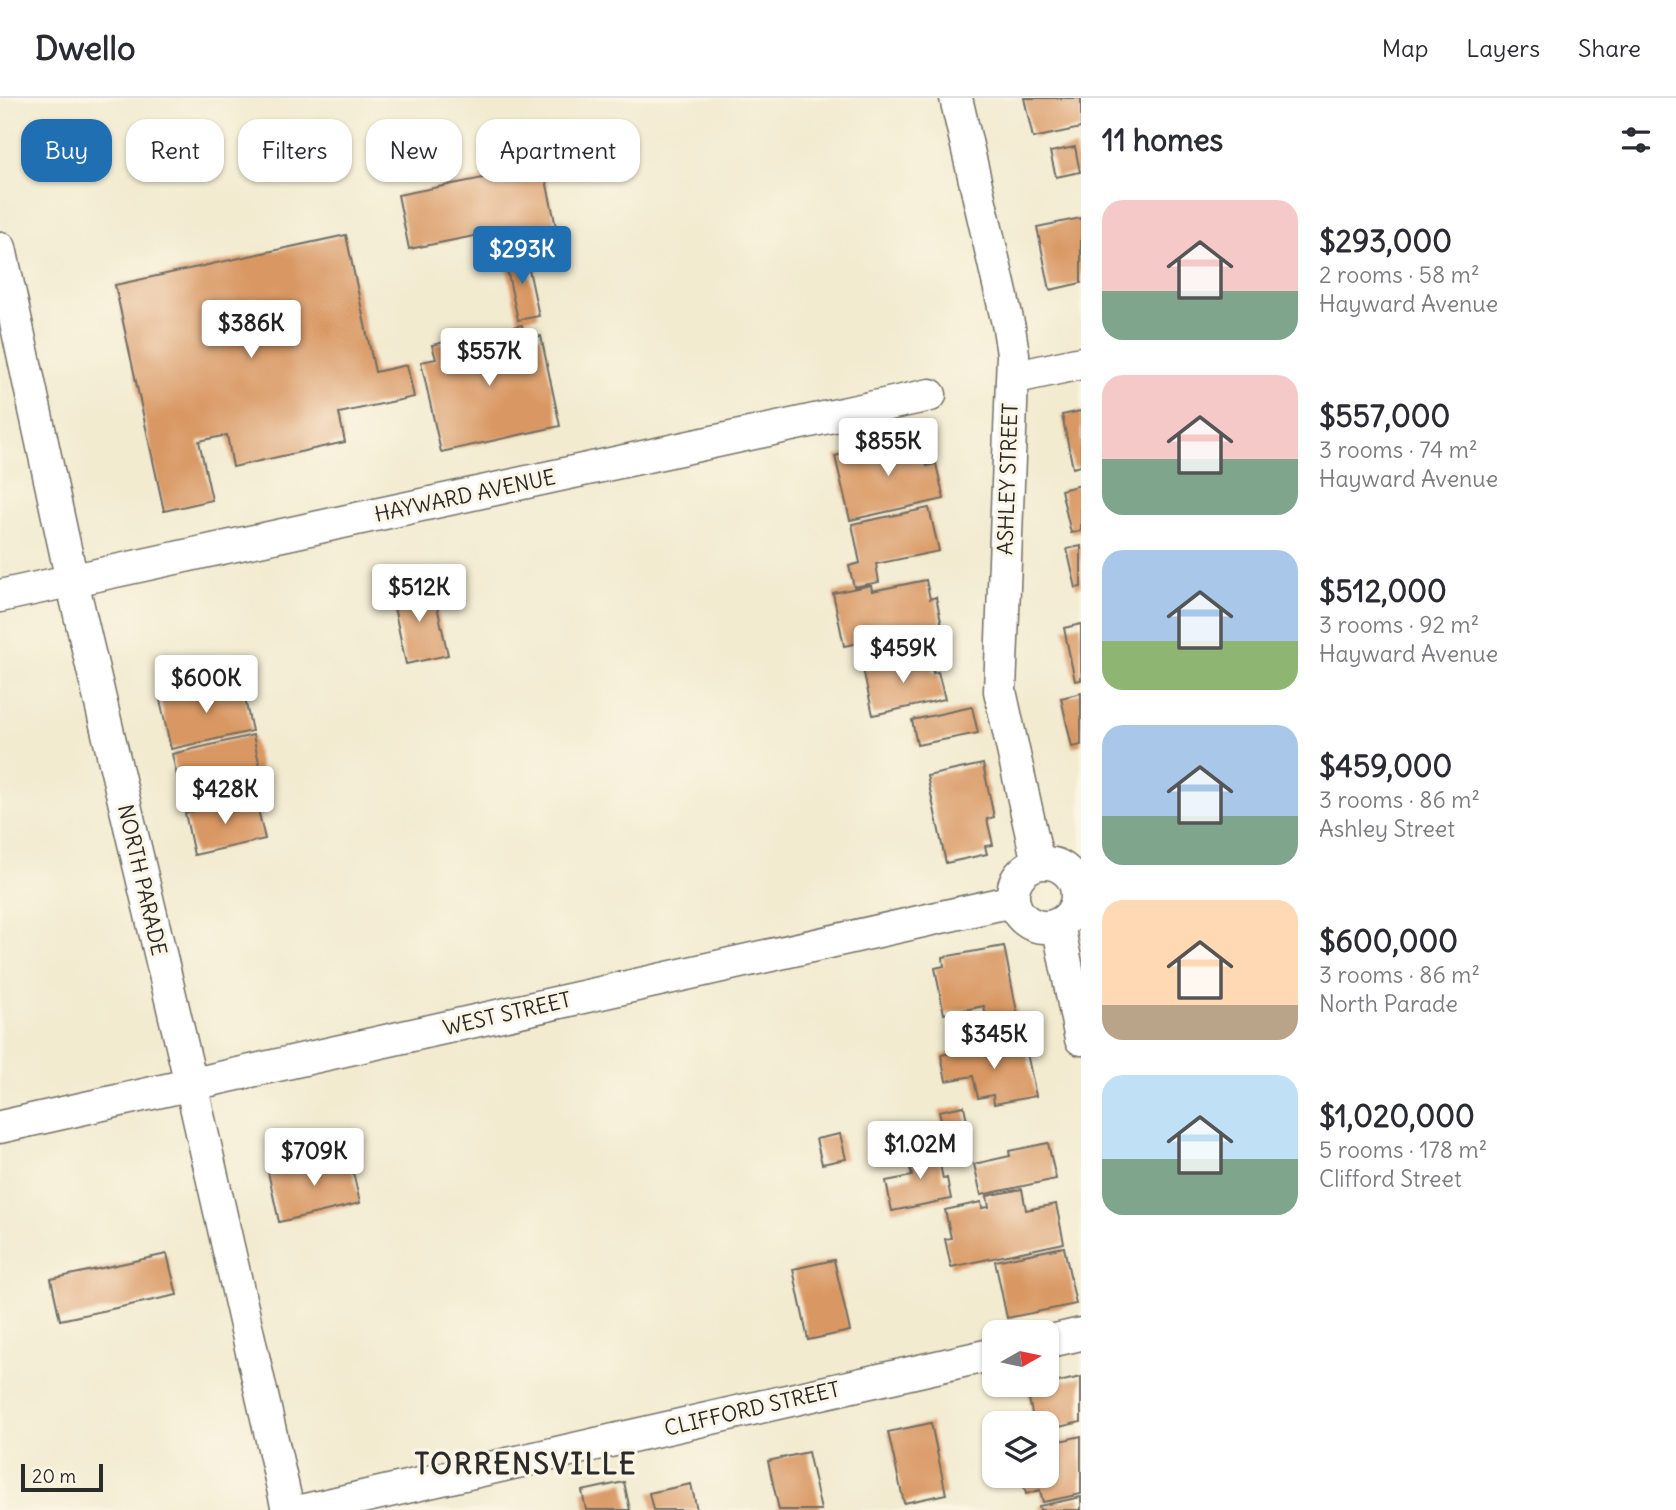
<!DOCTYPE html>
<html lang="en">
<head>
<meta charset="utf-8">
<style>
  :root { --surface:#fff; --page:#f7f7f7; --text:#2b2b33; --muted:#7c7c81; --line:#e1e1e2; --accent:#1f6fb2 }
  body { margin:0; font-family:Delius,sans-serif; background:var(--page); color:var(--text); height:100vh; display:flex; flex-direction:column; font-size:26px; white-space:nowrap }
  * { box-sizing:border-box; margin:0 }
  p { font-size:23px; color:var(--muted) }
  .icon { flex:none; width:38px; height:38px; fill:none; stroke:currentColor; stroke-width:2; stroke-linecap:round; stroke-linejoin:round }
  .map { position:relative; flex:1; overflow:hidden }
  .side { display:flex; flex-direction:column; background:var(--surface); width:595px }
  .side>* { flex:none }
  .top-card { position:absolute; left:21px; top:21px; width:665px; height:63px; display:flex; gap:14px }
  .needle { width:46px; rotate:81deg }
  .fabs { position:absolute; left:982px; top:1222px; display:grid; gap:14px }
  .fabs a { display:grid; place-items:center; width:77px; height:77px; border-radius:14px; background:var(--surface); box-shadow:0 2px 5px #0004; font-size:35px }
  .scale { position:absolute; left:21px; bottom:18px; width:82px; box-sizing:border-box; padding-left:7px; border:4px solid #2b2b2b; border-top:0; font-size:19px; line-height:24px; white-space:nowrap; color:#2b2b2b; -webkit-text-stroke:5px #fcf5e5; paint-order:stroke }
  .price { position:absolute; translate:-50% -60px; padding:0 16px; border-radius:7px; background:#fff; color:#222; font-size:23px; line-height:46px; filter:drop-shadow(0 2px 4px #0008) }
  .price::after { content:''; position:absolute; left:50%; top:42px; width:21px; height:16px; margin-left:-10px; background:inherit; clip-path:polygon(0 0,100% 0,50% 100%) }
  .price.selected { background:var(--accent); color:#fff }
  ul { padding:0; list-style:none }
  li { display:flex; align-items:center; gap:21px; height:175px; padding:0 21px }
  li span { display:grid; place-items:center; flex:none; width:196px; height:140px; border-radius:21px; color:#555 }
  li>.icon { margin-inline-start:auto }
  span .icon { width:84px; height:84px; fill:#fffc; stroke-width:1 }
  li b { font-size:30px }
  h2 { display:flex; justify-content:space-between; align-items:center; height:84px; padding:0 21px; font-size:30px }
  .tag { padding:0 24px; border-radius:21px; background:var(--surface); box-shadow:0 2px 5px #0004; font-size:24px; line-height:63px }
  .tag.selected { background:var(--accent); color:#fff }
  header { display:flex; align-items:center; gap:42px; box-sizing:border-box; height:98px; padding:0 35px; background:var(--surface); border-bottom:2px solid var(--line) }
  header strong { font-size:33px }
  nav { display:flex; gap:38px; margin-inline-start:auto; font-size:24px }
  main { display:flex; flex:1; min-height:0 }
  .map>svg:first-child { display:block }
  .building { fill:#d99864 }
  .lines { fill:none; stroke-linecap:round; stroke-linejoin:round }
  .minor-casing { stroke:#716e65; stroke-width:35 }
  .minor { stroke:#fff; stroke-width:32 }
  .labels { text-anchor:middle; stroke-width:6; stroke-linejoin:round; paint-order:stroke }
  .street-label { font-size:21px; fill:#2b2b2b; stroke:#fcf5e5 }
  .district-label { font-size:28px; font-weight:bold; letter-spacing:2px; fill:#2b2b2b; stroke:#fcf5e5 }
</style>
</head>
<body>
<header>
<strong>Dwello</strong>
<nav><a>Map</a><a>Layers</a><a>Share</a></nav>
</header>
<main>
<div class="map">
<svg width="1081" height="1412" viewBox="0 0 1081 1412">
  <rect width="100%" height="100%" fill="#fcf5e5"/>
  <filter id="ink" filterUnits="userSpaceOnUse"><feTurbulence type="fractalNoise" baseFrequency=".0143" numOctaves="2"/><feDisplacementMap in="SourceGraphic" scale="14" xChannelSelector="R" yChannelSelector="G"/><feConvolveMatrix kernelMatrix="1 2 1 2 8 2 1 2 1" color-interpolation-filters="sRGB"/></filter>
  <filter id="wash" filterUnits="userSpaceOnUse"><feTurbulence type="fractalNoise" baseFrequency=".00686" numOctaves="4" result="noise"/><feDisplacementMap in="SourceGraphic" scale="28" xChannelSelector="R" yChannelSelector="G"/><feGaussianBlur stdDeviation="1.57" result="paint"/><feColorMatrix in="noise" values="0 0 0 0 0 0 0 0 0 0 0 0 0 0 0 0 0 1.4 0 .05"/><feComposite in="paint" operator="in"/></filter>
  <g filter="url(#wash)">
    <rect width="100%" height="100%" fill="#f2ebd0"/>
    <g id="blocks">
      <path class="building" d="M1024,0H1081V30L1033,40Z
        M1075,49L1080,74L1056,79L1050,54Z
        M543,68L558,138L497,151L494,134L409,151L398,97Z
        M1081,120V185L1050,192L1037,129Z
        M346,137L375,274L407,267L414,299L339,315L345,344L233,369L227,337L199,343L212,402L164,413L115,187Z
        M525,153L539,218L518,222L504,158Z
        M522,227L526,242L541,238L560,328L441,354L421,264L436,261L432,247Z
        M1081,313V368L1073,370L1062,317Z
        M920,338L927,368L936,366L944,401L850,422L835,358Z
        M1081,387V433L1071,435L1061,392Z
        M929,410L939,453L876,466L879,484L854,489L849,468L860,465L852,426Z
        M1081,448V489L1076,490L1067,451Z
        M926,482L930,501L936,499L942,528L844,548L833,495L871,487L872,493Z
        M432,486L448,557L406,566L391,495Z
        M1081,526V582L1075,583L1064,530Z
        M929,556L933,575L938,574L945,601L873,617L863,571Z
        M241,583L252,633L171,651L160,602Z
        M1081,595V647L1072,649L1061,600Z
        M972,609L978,635L917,647L912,622Z
        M253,637L264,687L183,705L172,656Z
        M983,666L994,719L987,721L993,747L985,748L987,756L946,765L927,678Z
        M255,699L265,741L194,757L185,715Z
        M1004,848L1020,929L989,935L984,908L944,916L935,870L944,868L943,859Z
        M1024,941L1036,998L994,1006L993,997L978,1000L973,978L946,983L941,957Z
        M964,1008L969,1033L945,1038L939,1013Z
        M840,1036L846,1061L822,1066L816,1041Z
        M1048,1045L1056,1081L981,1097L974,1066L1010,1058L1009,1053Z
        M936,1047L943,1081L947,1080L951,1101L892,1113L886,1083L912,1078L906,1053Z
        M349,1056L360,1105L279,1124L268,1074Z
        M1022,1091L1026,1112L1056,1106L1064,1145L951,1169L945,1141L951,1140L945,1112L981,1104L982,1110L989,1109L987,1098Z
        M1064,1149L1076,1206L1007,1220L995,1163Z
        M167,1156L177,1197L60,1222L51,1181Z
        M834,1162L850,1233L808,1242L793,1171Z
        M1081,1279V1324L1046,1332V1325H1034L1027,1291Z
        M931,1325L946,1396L904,1405L888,1334Z
        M1081,1338V1396L1043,1404L1040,1392L1026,1396L1022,1380L1046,1377V1360L1055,1358L1052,1345Z
        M808,1354L821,1412H779L768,1363Z
        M624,1384L630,1412H586L582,1393Z
        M691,1386L697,1412H653L649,1395Z
        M1081,1399V1412H1040L1039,1408Z"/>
    </g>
  </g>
  <g filter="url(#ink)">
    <use href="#blocks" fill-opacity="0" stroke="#716e65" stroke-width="2"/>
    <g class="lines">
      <g class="minor-casing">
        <path id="minor" d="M956,0L1009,230L1013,256L1000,593L1038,765
          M0,150L72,483L191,986L288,1412
          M1012,280L1081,265
          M0,498L930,297
          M1013 797a32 32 0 1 1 64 0a32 32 0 1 1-64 0Z
          M1058,826L1081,941
          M0,1029L1013,803
          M1046,1244L1081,1236
          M305,1412L994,1256"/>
      </g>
      <use href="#minor" class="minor"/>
    </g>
  </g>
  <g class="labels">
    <g class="street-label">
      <text transform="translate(1008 381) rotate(-88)" y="7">ASHLEY STREET</text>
      <text transform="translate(465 398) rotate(-12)" y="7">HAYWARD AVENUE</text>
      <text transform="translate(142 782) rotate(77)" y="7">NORTH PARADE</text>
      <text transform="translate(507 916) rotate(-13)" y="7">WEST STREET</text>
      <text transform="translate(752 1311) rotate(-13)" y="7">CLIFFORD STREET</text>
    </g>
    <g class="district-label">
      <text x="526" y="1376">TORRENSVILLE</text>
    </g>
  </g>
</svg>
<div class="fabs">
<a><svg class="needle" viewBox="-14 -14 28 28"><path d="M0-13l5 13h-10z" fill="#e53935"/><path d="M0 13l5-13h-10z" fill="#7c7c81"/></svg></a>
<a><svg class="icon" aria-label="layers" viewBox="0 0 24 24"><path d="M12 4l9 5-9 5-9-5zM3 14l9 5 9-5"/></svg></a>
</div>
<div class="scale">20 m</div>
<b class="price selected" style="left:522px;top:188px">$293K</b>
<b class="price" style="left:251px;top:262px">$386K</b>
<b class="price" style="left:489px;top:290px">$557K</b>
<b class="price" style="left:888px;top:380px">$855K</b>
<b class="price" style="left:419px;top:526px">$512K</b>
<b class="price" style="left:903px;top:587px">$459K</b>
<b class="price" style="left:206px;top:617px">$600K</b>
<b class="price" style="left:225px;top:728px">$428K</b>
<b class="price" style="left:994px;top:973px">$345K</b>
<b class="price" style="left:920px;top:1083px">$1.02M</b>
<b class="price" style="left:314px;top:1090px">$709K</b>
<div class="top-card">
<a class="tag selected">Buy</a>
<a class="tag">Rent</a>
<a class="tag">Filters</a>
<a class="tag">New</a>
<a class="tag">Apartment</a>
</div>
</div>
<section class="side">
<h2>11 homes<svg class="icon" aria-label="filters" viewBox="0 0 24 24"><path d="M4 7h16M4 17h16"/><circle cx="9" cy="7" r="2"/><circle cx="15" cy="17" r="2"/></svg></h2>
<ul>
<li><span style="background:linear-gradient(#f6c9c9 65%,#7fa58c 0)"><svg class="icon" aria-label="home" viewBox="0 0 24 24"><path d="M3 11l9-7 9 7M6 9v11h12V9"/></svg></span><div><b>$293,000</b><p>2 rooms · 58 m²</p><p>Hayward Avenue</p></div></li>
<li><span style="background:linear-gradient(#f6c9c9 60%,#7fa58c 0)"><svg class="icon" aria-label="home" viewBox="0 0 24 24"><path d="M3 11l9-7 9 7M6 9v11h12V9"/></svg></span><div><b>$557,000</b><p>3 rooms · 74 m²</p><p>Hayward Avenue</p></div></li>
<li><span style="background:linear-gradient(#a9c7e8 65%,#8fb573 0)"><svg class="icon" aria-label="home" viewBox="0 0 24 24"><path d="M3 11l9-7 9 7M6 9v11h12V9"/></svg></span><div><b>$512,000</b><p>3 rooms · 92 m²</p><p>Hayward Avenue</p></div></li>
<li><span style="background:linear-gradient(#a9c7e8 65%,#7fa58c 0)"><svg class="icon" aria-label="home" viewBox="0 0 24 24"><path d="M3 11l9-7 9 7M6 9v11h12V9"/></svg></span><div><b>$459,000</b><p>3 rooms · 86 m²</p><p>Ashley Street</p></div></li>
<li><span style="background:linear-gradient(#ffd9b3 75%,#b9a48a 0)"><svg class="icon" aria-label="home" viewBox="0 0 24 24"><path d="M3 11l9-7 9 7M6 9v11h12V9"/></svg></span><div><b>$600,000</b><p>3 rooms · 86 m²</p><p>North Parade</p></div></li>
<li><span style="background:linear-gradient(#bfe0f5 60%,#7fa58c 0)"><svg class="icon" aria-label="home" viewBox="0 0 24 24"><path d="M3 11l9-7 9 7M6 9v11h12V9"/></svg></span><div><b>$1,020,000</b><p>5 rooms · 178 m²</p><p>Clifford Street</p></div></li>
</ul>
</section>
</main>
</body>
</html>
